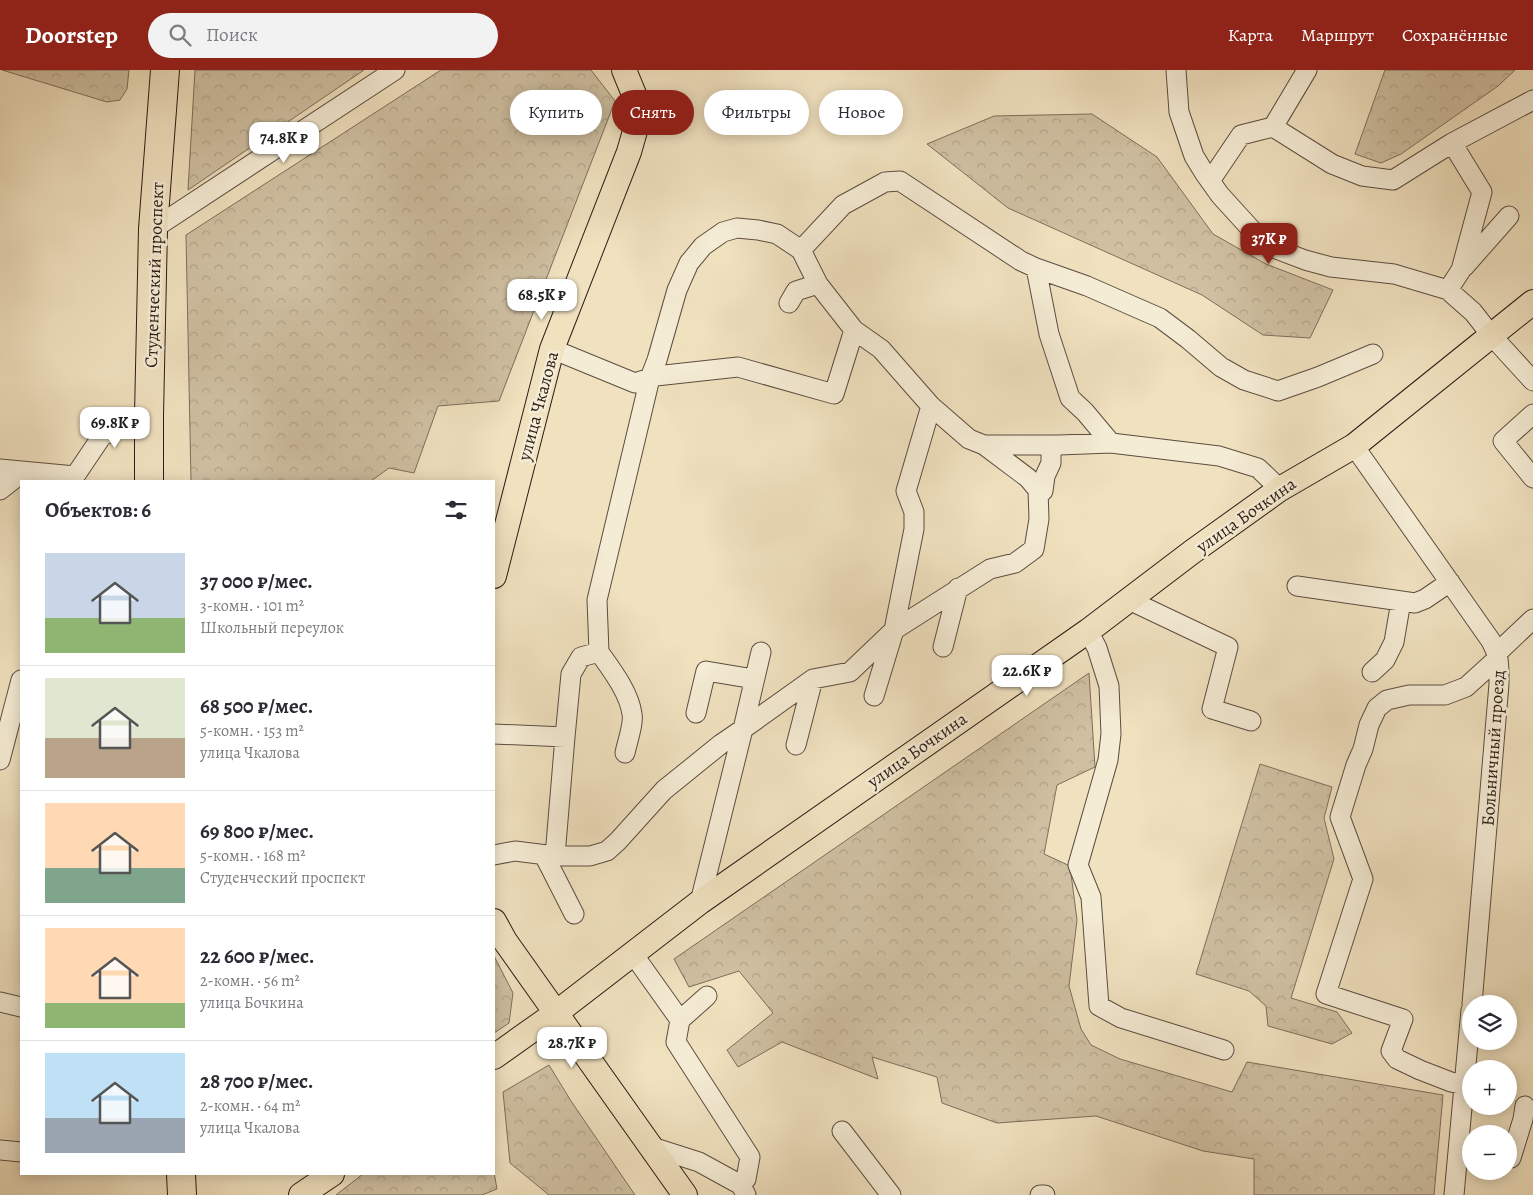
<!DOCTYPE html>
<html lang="ru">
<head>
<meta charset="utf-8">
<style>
  :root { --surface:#fff; --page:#f2f2f3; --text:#2b2b33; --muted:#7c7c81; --line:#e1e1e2; --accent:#8f2418 }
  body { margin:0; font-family:Alegreya,serif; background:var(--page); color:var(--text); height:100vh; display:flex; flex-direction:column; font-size:19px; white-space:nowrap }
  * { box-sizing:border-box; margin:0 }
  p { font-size:16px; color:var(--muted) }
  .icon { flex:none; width:28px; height:28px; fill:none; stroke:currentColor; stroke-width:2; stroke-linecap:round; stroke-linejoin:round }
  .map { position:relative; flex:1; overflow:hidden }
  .panel { position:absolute; left:20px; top:410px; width:475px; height:695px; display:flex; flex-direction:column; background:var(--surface); border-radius:0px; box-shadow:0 2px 12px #0003 }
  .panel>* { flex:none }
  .banner { position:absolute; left:510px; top:20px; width:475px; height:45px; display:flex; gap:10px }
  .fabs { position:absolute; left:1462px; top:925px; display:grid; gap:10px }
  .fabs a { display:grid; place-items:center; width:55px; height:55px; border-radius:50%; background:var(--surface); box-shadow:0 2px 12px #0003; font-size:25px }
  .price { position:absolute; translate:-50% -42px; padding:0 11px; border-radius:10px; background:#fff; color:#222; font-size:16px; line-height:32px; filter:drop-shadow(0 1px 2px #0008) }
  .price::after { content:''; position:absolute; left:50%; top:30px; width:15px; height:11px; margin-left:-8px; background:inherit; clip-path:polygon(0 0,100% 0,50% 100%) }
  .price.on { background:var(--accent); color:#fff }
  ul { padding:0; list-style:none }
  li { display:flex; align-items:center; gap:15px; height:125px; padding:0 25px }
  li+li { border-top:1px solid var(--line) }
  li span { display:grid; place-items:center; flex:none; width:140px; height:100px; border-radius:0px; color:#555 }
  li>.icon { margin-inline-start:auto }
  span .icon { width:60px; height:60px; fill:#fffc; stroke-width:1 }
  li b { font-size:21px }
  h2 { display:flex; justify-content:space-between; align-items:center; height:60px; padding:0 25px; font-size:21px }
  .chip { padding:0 18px; border-radius:22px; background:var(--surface); box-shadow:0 2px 12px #0003; font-size:18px; line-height:45px }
  .chip.on { background:var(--accent); color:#fff }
  header { display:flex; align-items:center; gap:30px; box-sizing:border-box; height:70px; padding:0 25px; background:var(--accent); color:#fff }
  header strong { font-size:24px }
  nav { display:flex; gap:28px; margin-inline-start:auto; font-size:18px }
  .search { width:350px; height:45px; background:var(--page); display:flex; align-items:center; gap:12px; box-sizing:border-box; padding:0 18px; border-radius:28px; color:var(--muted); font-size:19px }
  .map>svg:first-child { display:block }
  .forest { fill:url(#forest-crowns); stroke:#7d6e5c }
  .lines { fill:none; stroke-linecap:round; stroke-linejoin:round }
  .minor-casing { stroke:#5c4d40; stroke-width:21 }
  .major-casing { stroke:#2b1c16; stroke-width:26 }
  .highway-casing { stroke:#2b1c16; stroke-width:30 }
  .minor { stroke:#f5ecd5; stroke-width:19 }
  .major { stroke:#f0e1bf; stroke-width:24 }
  .highway { stroke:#f0e1bf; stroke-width:28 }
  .labels { text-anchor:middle; stroke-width:5; stroke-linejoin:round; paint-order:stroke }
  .street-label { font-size:18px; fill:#2b1c16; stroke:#f5ecd5 }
</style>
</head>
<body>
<header>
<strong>Doorstep</strong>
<div class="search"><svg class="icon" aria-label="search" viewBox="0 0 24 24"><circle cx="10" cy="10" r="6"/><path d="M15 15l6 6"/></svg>Поиск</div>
<nav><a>Карта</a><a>Маршрут</a><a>Сохранённые</a></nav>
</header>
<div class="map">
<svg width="1533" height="1125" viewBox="0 0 1533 1125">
  <defs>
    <pattern id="forest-crowns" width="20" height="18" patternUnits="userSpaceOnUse" patternTransform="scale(1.25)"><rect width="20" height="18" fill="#cfc0a2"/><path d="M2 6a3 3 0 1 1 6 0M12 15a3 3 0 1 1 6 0" fill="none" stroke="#b2a48b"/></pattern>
  </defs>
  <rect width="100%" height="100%" fill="#f0e1bf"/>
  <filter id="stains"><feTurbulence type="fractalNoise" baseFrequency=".004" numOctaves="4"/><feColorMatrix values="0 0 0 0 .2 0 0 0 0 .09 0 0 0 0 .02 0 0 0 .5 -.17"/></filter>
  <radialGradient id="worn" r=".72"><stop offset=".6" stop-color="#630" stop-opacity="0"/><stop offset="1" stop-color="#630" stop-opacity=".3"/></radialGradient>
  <path class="forest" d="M2,0H129L127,19L120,30L107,32Z
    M195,0H364L188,120Z
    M441,0H591L615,31L499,331L438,336L414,403L389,398L371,411H191L186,165Z
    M1385,0H1515L1498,16L1401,84L1381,93L1355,84Z
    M1092,44L1157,87L1213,164L1266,194L1333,220L1310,268L1263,265L1202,225L1008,138L927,74L994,46Z
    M1089,603L1095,697L1057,715L1044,784L1070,796L1077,850L1069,916L1081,959L1091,975L1120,989L1232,1022L1247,992L1443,1025L1434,1125H1254V1089L1203,1081L1096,1046L997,1053L942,1033L937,1007L872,987L878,1009L782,972L738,997L727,980L773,943L739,901L689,917L674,889Z
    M1260,694L1332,717L1324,748L1334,789L1291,928L1337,942L1352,963L1332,974L1268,956L1266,936L1249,921L1196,904Z
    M494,886L513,923L509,953L494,963Z
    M549,995L571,1031L635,1125H549L510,1093L503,1022Z
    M494,1102L497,1119L482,1125H336L363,1104H494Z"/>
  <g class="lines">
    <g class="minor-casing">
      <path id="minor" d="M1176,0L1179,42L1194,86L1205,104L1220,125L1260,169L1271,177L1305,190L1331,197L1394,204L1448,220L1473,242L1491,265L1533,311
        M1273,57L1307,0
        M1210,111L1241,65L1273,57L1332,94L1362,106L1393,110L1452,73
        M153,159L395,0
        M801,180L843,135L885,112L900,111L1021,191L1036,198L1049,264L1070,328L1085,342L1111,373
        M1464,197L1509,146
        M1036,198L1087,216L1160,248L1188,269L1221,297L1244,310L1278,321L1318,307L1373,284
        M1448,220L1461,200L1482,122L1452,73L1533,30
        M789,233L796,221L818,214L854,260
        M552,279L635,313L656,306L738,297L834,324L854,260L881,279L931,336L969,369L984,375L1028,408L1038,420
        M1533,344L1503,371L1533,408
        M984,375H1059
        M1354,376L1491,571C1500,587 1499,597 1499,614L1472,934
        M0,399L75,406
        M74,411L75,406L102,366L149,345
        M0,420L23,402
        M1297,516L1415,533L1425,529L1450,512
        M1129,530L1228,577L1212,639L1251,651
        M1088,561L1097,578L1109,616L1111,664L1108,690L1078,795L1091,827L1099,936L1121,948L1224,980
        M943,577L958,518
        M599,582C611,599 629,622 632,644C634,653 627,673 625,683
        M1497,583L1533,549
        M1372,602L1385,590L1394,572L1401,531
        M874,626L894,560L914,459V442L906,421L931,336
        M696,643L706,601L754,609
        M494,664L565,667L571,604L581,587L599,582L597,530L650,308L657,290L677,220L689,193L703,176L723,162L737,158L758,160L777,164L801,180L818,214
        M796,675L813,609
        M0,690L21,610
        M494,785L515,781L555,786H590L607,781L618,771L664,720L721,674L743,659L813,609L850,602L894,560L990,499L1015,493L1034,479L1039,449L1038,420L1043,421L1045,406L1051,393V379L1059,375L1111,373L1219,386L1258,398L1280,419
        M544,785L574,844
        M555,786L565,667
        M700,832L743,659L761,582
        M633,884L680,950L676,972L750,1087L746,1109L741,1115
        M0,932L21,937
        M680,950L707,926
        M1465,1015L1451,1012L1420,1000L1397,989L1391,981L1403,949L1326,924L1363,809L1340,747L1356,695L1363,679L1369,655L1377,638L1387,630L1409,625H1445L1466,617L1498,588
        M842,1061L891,1125
        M652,1077L699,1092L741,1115L746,1125
        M0,1080L21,1082
        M1511,1088L1523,1049L1525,1036
        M1040,1125H1045
        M1454,1125L1471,940"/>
    </g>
    <g class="major-casing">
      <path id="major" d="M494,506L552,279L629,82L637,54L638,34L624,0
        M494,851L505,871L685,1125
        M494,987L556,943L700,832L1088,561L1192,482L1280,419L1354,376L1533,232
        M301,1125L332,1104"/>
    </g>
    <g class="highway-casing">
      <path id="highway" d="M149,411V345L153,159L165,0
        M181,1104L182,1125"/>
    </g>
    <use href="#minor" class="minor"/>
    <use href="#major" class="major"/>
    <use href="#highway" class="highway"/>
  </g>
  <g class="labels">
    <g class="street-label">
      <text transform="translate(154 205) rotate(-88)" y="6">Студенческий проспект</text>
      <text transform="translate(538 336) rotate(-75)" y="6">улица Чкалова</text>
      <text transform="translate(1246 445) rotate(-35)" y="6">улица Бочкина</text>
      <text transform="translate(1493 678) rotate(-86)" y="6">Больничный проезд</text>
      <text transform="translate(917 680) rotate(-35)" y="6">улица Бочкина</text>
    </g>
  </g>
  <rect width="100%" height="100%" filter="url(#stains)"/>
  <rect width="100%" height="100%" fill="url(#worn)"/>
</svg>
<div class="fabs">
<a><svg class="icon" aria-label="layers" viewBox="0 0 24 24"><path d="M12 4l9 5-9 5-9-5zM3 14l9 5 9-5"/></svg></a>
<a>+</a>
<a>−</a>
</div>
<b class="price" style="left:284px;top:94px">74.8K ₽</b>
<b class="price on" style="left:1269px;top:195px">37K ₽</b>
<b class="price" style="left:542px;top:251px">68.5K ₽</b>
<b class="price" style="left:115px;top:379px">69.8K ₽</b>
<b class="price" style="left:1027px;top:627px">22.6K ₽</b>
<b class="price" style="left:572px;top:999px">28.7K ₽</b>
<div class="banner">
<a class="chip">Купить</a>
<a class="chip on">Снять</a>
<a class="chip">Фильтры</a>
<a class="chip">Новое</a>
</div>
<section class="panel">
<h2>Объектов: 6<svg class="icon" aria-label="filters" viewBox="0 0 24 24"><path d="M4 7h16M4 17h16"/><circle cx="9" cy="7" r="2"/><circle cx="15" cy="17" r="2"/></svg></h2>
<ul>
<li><span style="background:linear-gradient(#c9d6e8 65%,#8fb573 0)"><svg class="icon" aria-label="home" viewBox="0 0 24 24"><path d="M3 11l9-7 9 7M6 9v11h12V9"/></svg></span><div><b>37 000 ₽/мес.</b><p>3-комн. · 101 m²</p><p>Школьный переулок</p></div></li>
<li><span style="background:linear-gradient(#dfe7d0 60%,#b9a48a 0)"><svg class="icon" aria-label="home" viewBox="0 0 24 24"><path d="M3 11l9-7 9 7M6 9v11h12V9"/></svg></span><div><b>68 500 ₽/мес.</b><p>5-комн. · 153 m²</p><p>улица Чкалова</p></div></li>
<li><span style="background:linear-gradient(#ffd9b3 65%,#7fa58c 0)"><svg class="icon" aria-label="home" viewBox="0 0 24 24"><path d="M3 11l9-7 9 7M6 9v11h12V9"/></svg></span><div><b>69 800 ₽/мес.</b><p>5-комн. · 168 m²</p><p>Студенческий проспект</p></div></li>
<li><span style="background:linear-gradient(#ffd9b3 75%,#8fb573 0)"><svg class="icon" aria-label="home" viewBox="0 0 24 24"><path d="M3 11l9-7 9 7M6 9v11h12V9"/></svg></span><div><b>22 600 ₽/мес.</b><p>2-комн. · 56 m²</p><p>улица Бочкина</p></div></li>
<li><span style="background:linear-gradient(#bfe0f5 65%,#9aa5b1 0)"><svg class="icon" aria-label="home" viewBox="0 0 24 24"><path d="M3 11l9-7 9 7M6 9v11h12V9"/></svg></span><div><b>28 700 ₽/мес.</b><p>2-комн. · 64 m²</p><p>улица Чкалова</p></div></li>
</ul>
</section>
</div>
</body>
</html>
